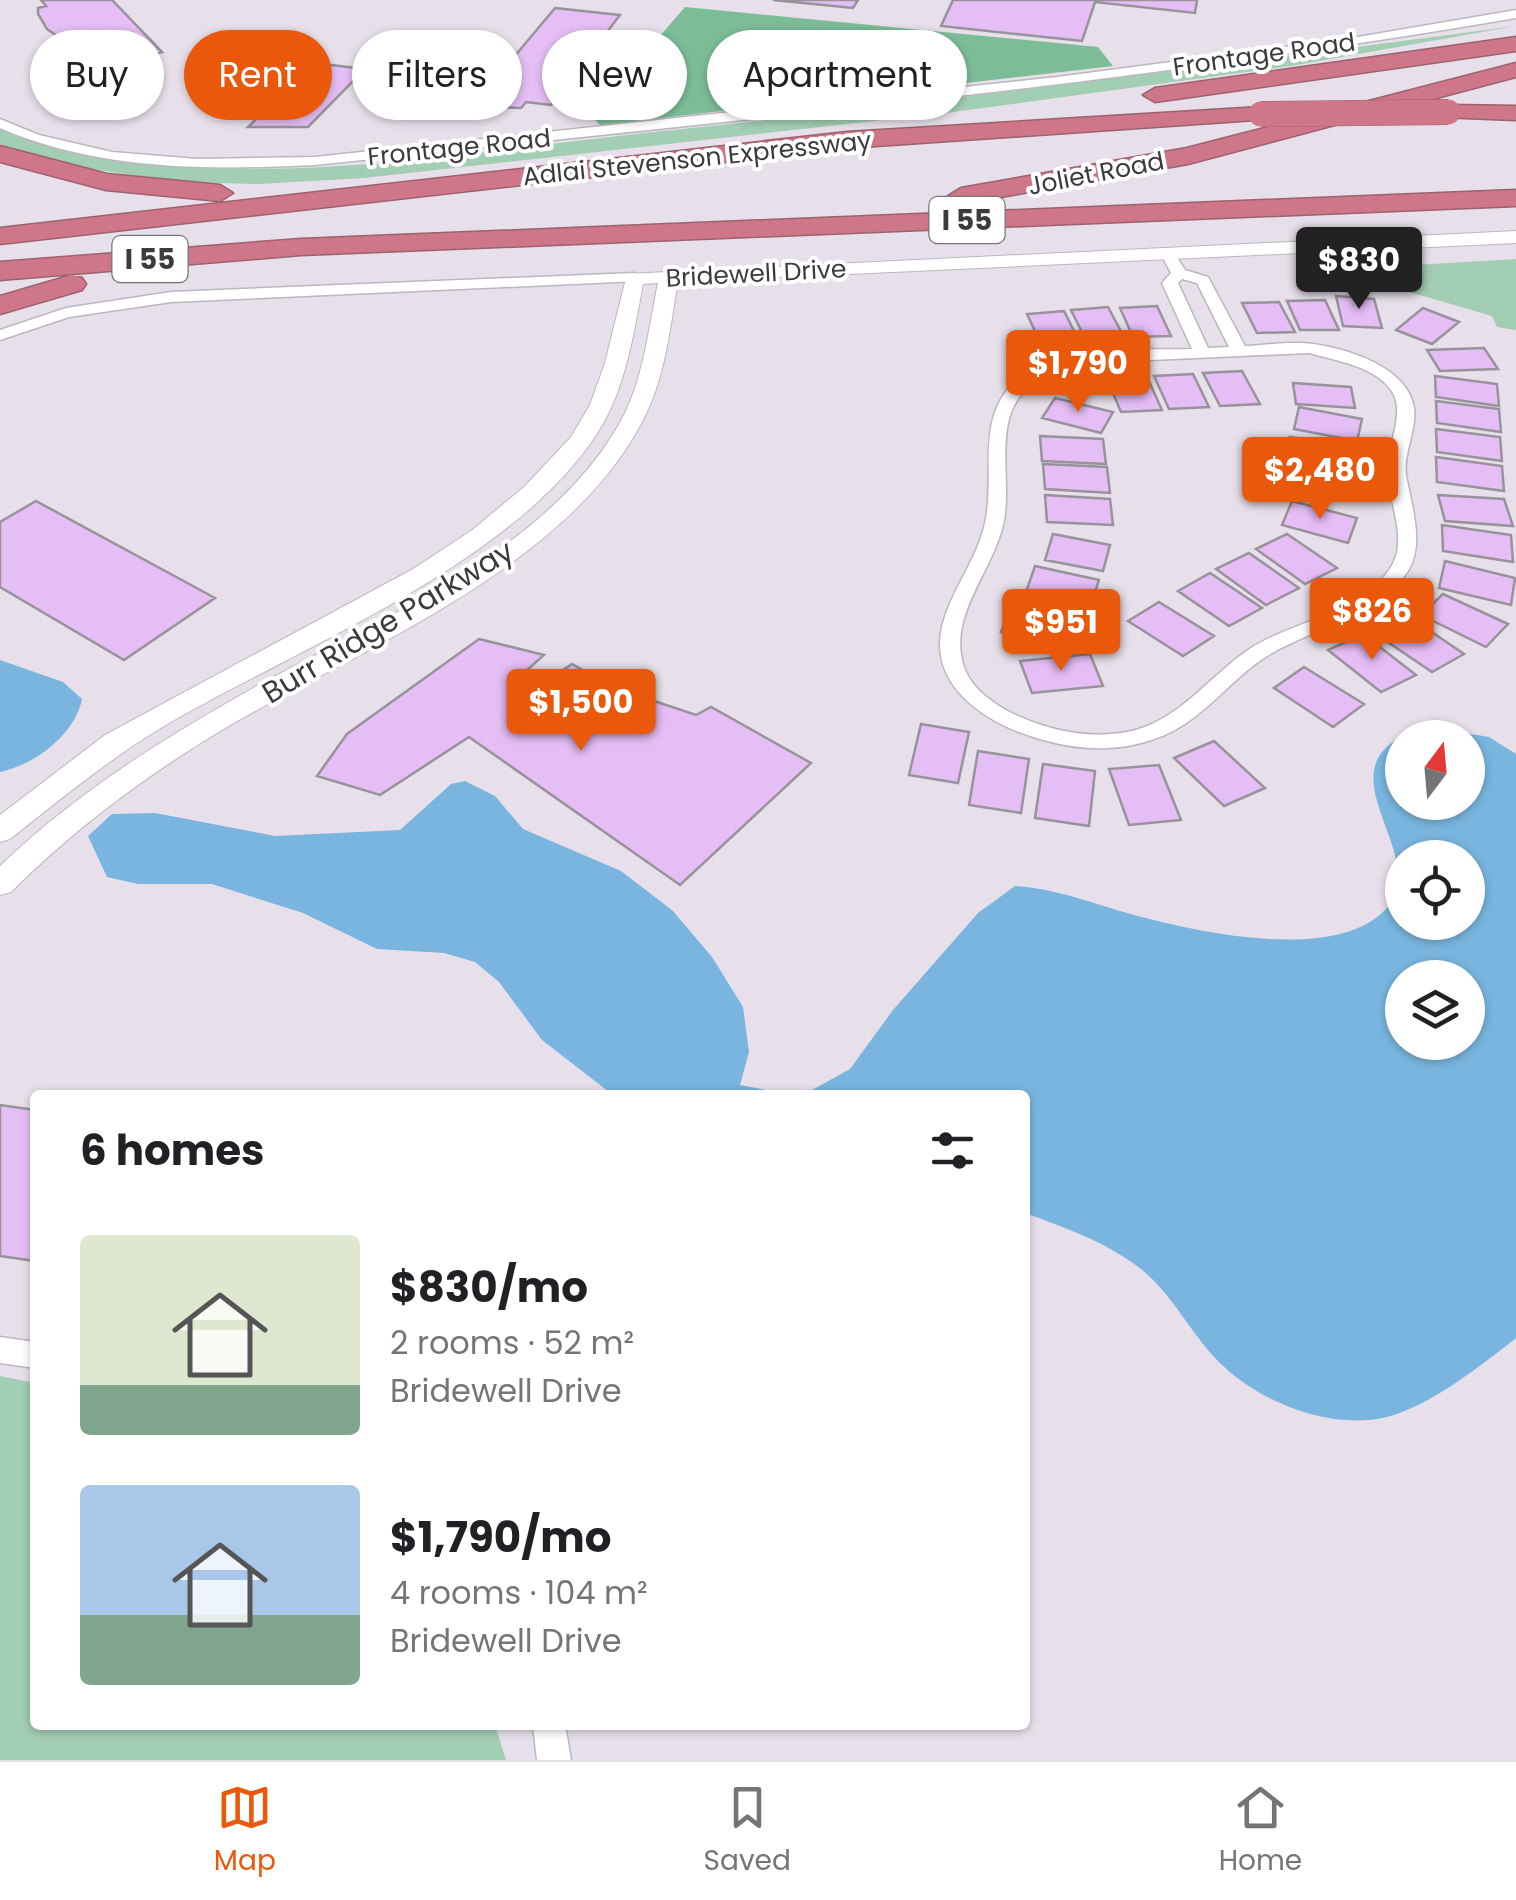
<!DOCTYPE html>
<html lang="en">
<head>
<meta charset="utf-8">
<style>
  :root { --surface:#fff; --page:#f2f2f2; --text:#202124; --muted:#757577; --line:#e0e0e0; --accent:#ea580c }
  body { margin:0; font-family:Poppins,sans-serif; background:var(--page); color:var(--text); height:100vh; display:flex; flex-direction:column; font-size:38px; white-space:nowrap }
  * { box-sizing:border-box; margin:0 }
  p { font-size:32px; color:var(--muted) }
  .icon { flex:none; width:55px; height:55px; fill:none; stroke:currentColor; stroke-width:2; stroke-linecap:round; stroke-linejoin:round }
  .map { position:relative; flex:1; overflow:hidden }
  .details { position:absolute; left:30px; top:1090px; width:1000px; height:640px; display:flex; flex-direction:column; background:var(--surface); border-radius:10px; box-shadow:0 2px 8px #0004 }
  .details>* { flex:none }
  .hud { position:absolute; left:30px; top:30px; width:1000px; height:90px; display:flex; gap:20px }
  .needle { width:65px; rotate:16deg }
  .fabs { position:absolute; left:1385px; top:720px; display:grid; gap:20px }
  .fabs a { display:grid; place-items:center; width:100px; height:100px; border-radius:50%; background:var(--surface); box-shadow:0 2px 8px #0004; font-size:50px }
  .price { position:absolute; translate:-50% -85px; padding:0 22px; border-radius:10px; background:var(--accent); color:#fff; font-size:32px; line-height:65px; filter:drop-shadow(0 2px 5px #0008) }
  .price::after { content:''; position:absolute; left:50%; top:60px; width:30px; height:22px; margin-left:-15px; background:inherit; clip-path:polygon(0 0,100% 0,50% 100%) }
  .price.current { background:#222; color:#fff }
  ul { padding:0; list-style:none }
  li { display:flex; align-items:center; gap:30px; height:250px; padding:0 50px }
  li span { display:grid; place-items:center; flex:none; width:280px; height:200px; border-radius:10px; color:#555 }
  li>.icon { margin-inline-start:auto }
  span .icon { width:120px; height:120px; fill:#fffc; stroke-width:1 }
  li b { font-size:42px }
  h2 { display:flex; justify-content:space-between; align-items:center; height:120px; padding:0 50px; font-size:42px }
  .tag { padding:0 35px; border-radius:45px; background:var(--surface); box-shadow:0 2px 8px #0004; font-size:35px; line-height:90px }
  .tag.current { background:var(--accent); color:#fff }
  .tab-bar { display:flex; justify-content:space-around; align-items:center; height:140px; border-top:2px solid var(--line); background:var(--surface); font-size:28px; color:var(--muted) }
  .tab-bar a { display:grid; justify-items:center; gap:5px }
  .tab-bar .current { color:var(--accent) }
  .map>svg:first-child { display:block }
  .green { fill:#a2ceb3 }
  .forest { fill:#7cbd98 }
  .water { fill:#79b5de; fill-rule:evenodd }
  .building { fill:#e5bef5; stroke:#98929b; stroke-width:2.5 }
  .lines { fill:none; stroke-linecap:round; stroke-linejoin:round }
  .minor-casing { stroke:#bdb6c0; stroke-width:3 }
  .tertiary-casing { stroke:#bdb6c0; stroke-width:2 }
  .motorway-casing { stroke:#9c626f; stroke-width:3 }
  .minor { fill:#fff; fill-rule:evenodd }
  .tertiary { fill:#fff; fill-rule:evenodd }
  .motorway { fill:#cf7789; fill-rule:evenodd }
  .motorway-bridge-casing { stroke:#9c626f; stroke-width:26; stroke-linecap:butt }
  .motorway-bridge { stroke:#cf7789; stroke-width:25 }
  .labels { text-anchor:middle; stroke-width:8; stroke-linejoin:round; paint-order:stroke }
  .far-street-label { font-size:25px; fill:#3c3a3e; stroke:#fff }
  .shield { fill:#fff; stroke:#767578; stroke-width:2.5 }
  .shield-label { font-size:28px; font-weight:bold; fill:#3c3a3e }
  .street-label { font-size:30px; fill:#3c3a3e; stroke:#fff }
</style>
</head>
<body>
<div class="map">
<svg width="1516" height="1760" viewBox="0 0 1516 1760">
  <rect width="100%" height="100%" fill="#e7e0ea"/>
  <path class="green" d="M1516,26L1291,66L946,113L364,178L259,184L182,182L62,165L0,144V129C202,204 445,154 654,132C942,102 1229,64 1516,26Z
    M1516,259V330L1497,327L1492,316L1392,287L1380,267Z
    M0,1376L35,1383V1725H495L506,1760H0Z"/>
  <path class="forest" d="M685,7L1098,47L1113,66L600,125L591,116Z"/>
  <path class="water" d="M0,660L63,682L82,699C75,735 34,765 0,772Z
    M1430,727L1489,737L1516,754V1338C1482,1365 1428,1407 1387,1417C1330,1431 1259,1402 1219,1362C1191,1334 1173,1295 1141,1269C1106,1242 1066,1228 1025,1213V1095H803L850,1069L893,1010L978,913L1015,886C1059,889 1093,904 1134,915C1198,932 1334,963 1385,910C1439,855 1302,759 1430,727ZM1402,738H1468V802H1402ZM1402,858H1468V922H1402ZM1402,978H1468V1042H1402Z
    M465,781L495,796L523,829L621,871L673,911L712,957L743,1007L749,1052L740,1085L793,1095H613L542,1040L499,982L475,962L444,953L377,949L303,913L212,884H138L107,877L88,836L112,814L155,813L275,836L400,830L451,784Z"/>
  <path class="building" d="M41,0H112L162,52L99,67L80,45L72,46L47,29L38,14V8L46,6Z
    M773,0H858L853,8Z
    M953,0H1197L1195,13L1095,2L1082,41L941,26Z
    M555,8L620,15L551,105L526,102L521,108L473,106Z
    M314,63L365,69L308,127H248Z
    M1336,296L1374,299L1382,328L1343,326Z
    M1325,300L1339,330H1300L1287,301Z
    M1279,302L1295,332L1257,333L1242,303Z
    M1157,306L1171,336L1133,337L1120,308Z
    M1108,307L1124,337L1086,340L1071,310Z
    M1423,308L1459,322L1432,344L1396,330Z
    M1064,311L1079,341L1041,344L1027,314Z
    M1484,348L1498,369L1440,371L1427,350Z
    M1242,371L1260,404L1220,406L1203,373Z
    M1193,374L1209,407L1169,409L1154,376Z
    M1435,376L1497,384L1499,406L1436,397Z
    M1147,377L1162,410L1121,412L1107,379Z
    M1293,383L1351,387L1355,408L1296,404Z
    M1055,398L1113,412L1101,433L1042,418Z
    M1436,401L1499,409L1501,432L1437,423Z
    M1299,407L1362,419L1357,441L1294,429Z
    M1436,429L1500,437L1502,461L1437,452Z
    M1040,436L1103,439L1106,464L1042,461Z
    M1290,437L1353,446V470L1288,461Z
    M1436,457L1502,466L1504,491L1437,482Z
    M1043,464L1107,467L1110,493L1045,489Z
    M1291,469L1356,475L1360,500L1294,495Z
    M1045,495L1110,499L1113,525L1047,522Z
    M1438,495L1504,499L1513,526L1445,521Z
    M36,501L215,598L124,660L0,587V522Z
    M1292,501L1357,518L1348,543L1282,525Z
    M1442,525L1511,535L1513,562L1443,551Z
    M1053,534L1110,545L1103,571L1045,560Z
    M1287,534L1337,568L1305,584L1256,549Z
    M1249,553L1299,588L1266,605L1216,569Z
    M1445,561L1515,578L1511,605L1439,588Z
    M1035,566L1099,580L1091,605L1026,592Z
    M1210,573L1262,608L1229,626L1178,591Z
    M1443,594L1508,624L1486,647L1421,615Z
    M1016,595L1040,601L1037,610L1082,620L1072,649L1001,632Z
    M1159,602L1214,636L1183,656L1128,621Z
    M1408,616L1464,654L1432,672L1376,634Z
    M1363,634L1416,675L1381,692L1328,650Z
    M479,639L544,655L518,678L537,688L572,664L596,678L562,705L589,720L624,691L696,715L711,707L811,763L680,885L469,737L380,795L317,776L347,734Z
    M1090,654L1103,686L1032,693L1020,661Z
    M1304,667L1364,704L1333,727L1274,688Z
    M921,724L969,732L958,783L909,775Z
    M1214,741L1265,788L1224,806L1174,758Z
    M978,751L1029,759L1021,813L969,805Z
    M1043,764L1095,771L1089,826L1035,818Z
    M1159,765L1181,820L1129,825L1109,769Z
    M0,1105L35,1110V1261L0,1256Z"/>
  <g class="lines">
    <g class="minor-casing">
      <path id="minor" d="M1516,10V18C1118,86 716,122 315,165C209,170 99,171 0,128V119L39,135L112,152L196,159L315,157L1057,77L1346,39Z
        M1163,251H1173L1185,270L1208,277L1245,346C1266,345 1291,341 1313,344C1348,349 1408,367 1414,408C1417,430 1403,453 1406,475C1411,504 1425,544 1408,571C1375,621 1308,628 1261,660C1232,680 1210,709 1180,727C1159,740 1132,747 1108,748C1044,752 923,710 942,627C951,590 977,560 985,523C996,474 974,417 1017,380C1062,341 1136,351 1192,349L1162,283L1171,273L1161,254ZM1182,279L1197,283L1229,347L1208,348L1178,283ZM1310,353C1336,361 1374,366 1391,390C1406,411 1389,441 1388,464C1385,497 1410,537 1391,567C1362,614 1291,621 1248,650C1213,674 1186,711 1145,727C1115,738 1078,736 1048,727C1019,719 975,699 964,667C947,616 992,573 1003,525C1014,479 988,414 1034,383C1046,375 1061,366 1075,364C1099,359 1126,361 1151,360C1204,358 1257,355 1310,353Z
        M634,273L639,275V281L171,302L69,317L0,340V330L66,308L171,292Z
        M0,1337L35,1342V1368L0,1363Z
        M533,1725H565L571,1760H537Z"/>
    </g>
    <g class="tertiary-casing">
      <path id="tertiary" d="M1516,231V243L678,282C670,326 666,373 646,414C573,565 366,646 227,727C148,774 76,827 11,892L0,895V866C76,793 164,738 255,687C380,619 555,548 624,415C644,375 649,327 658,283L643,284C634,331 627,380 604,422C528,555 313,642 183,715C120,750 67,794 10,839L0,842V815L105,735L413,569L471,531L524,487L571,437L590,405L605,363L627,274Z"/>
    </g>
    <g class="motorway-casing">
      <path id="motorway" d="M1516,37V51L1155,102L1143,95L1155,88Z
        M1516,63V77L1188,164L961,204L948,196L961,188L1187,148Z
        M1448,105L1516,106V120L1439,117L1436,112L1439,107Z
        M1261,107L1270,109L1273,114L1270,119L847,148L0,244V228L847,132Z
        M0,146L107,174L220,185L233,193L220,201L106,190L0,162Z
        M1516,190V206L301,255L0,280V262L301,239Z
        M72,275L82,278L86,284L82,290L0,314V296Z"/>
    </g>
    <use href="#minor" class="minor"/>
    <use href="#tertiary" class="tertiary"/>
    <use href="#motorway" class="motorway"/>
    <g class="motorway-bridge-casing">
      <path id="motorway-bridge" d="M1261,114L1448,112"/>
    </g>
    <use href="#motorway-bridge" class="motorway-bridge"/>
  </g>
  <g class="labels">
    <g class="far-street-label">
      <text transform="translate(1264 54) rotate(-8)" y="9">Frontage Road</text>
      <text transform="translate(459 147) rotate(-6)" y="9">Frontage Road</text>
      <text transform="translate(697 158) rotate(-6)" y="9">Adlai Stevenson Expressway</text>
      <text transform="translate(1096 173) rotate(-11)" y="9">Joliet Road</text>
      <text transform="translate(756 273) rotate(-3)" y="9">Bridewell Drive</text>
    </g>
    <g class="shield">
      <rect x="929.5" y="197" width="75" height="46" rx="8"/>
      <rect x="112.5" y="236" width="75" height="46" rx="8"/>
    </g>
    <g class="shield-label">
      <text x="967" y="230">I 55</text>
      <text x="150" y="269">I 55</text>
    </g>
    <g class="street-label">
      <text transform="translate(388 622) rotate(-31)" y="10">Burr Ridge Parkway</text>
    </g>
  </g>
</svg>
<div class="fabs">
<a><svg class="needle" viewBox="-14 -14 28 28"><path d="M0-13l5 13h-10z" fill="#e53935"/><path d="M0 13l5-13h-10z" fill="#757577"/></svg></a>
<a><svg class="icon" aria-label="locate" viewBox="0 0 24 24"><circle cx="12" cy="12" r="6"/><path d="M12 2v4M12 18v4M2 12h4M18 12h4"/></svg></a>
<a><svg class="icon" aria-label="layers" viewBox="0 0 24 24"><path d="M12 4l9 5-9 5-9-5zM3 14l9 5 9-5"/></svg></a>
</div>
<b class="price current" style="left:1359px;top:312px">$830</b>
<b class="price" style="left:1078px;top:415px">$1,790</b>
<b class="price" style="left:1320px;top:522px">$2,480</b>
<b class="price" style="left:1372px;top:663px">$826</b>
<b class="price" style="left:1061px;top:674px">$951</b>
<b class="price" style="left:581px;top:754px">$1,500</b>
<div class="hud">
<a class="tag">Buy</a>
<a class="tag current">Rent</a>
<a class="tag">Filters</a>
<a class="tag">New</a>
<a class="tag">Apartment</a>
</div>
<section class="details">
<h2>6 homes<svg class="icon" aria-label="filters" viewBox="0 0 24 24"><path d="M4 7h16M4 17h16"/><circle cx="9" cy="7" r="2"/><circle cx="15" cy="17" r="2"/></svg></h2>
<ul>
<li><span style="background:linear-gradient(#dfe7d0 75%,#7fa58c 0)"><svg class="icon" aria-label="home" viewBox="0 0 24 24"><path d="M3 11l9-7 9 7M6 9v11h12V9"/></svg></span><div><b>$830/mo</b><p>2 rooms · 52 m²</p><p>Bridewell Drive</p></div></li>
<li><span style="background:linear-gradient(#a9c7e8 65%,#7fa58c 0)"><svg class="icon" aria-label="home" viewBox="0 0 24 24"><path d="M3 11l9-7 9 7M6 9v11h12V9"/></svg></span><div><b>$1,790/mo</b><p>4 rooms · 104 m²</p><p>Bridewell Drive</p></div></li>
</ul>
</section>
</div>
<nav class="tab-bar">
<a class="current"><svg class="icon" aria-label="map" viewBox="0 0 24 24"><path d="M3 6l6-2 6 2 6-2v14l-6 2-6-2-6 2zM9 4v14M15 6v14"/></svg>Map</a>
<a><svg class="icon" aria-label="saved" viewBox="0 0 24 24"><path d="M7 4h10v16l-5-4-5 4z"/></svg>Saved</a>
<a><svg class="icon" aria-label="home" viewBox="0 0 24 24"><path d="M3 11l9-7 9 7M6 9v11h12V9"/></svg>Home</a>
</nav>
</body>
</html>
